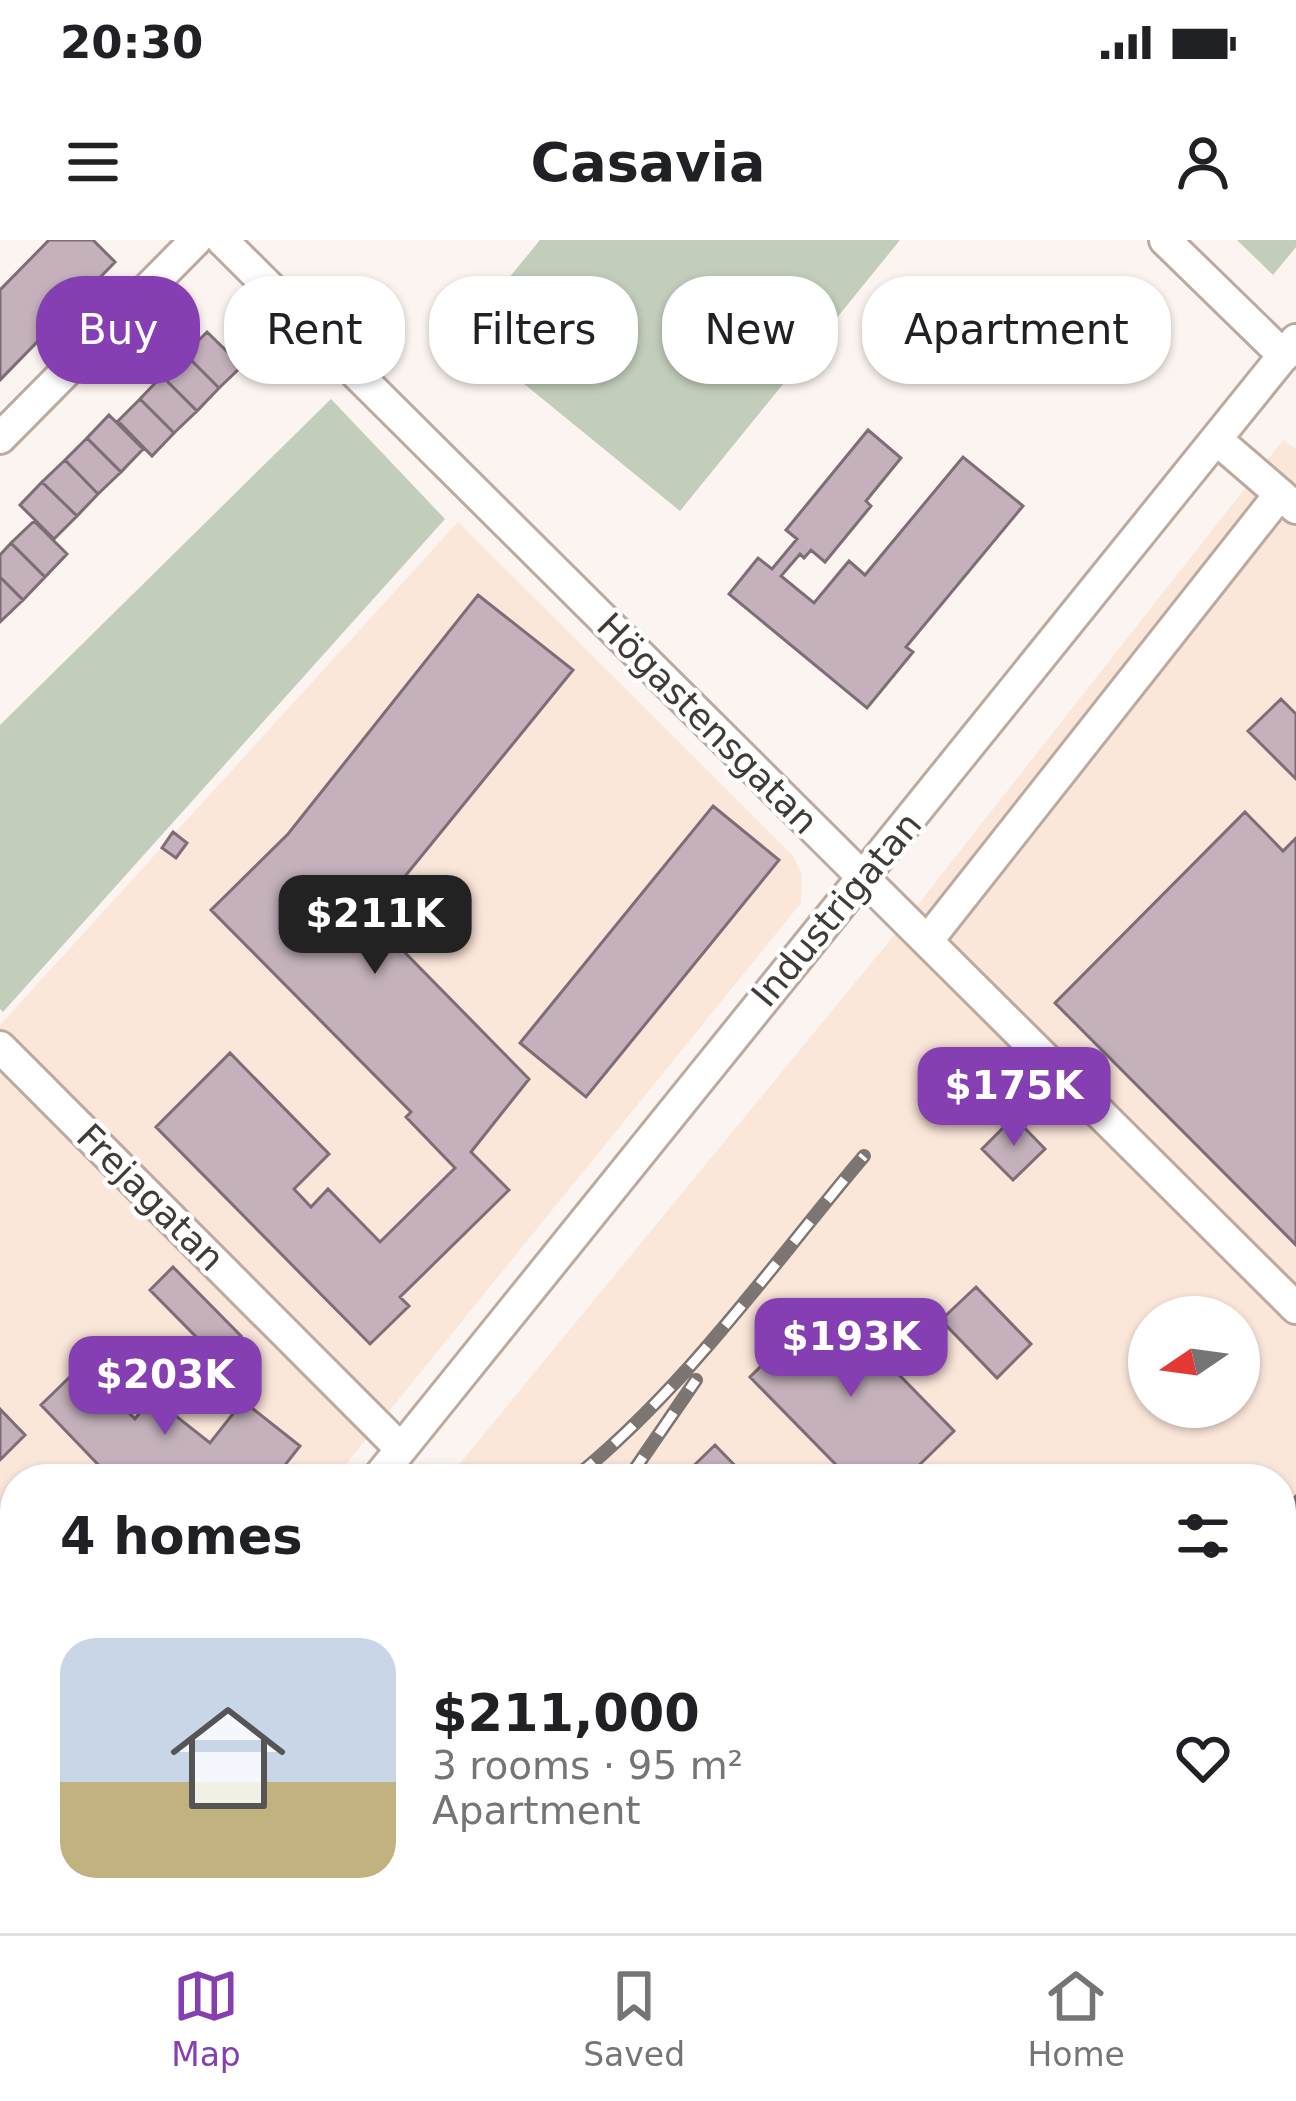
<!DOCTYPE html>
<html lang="en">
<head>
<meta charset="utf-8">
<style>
  :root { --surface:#fff; --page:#f2f2f2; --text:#202124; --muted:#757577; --line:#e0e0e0; --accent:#863fb2 }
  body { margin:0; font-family:"DejaVu Sans",sans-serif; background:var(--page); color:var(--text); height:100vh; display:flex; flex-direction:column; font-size:45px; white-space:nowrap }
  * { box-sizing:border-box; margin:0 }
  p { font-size:39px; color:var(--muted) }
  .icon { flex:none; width:66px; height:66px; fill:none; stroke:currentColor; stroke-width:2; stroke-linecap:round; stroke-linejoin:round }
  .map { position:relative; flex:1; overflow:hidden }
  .side { position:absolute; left:0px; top:1224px; width:1296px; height:471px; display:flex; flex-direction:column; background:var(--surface); border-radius:48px 48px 0 0; box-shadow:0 3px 9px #0004 }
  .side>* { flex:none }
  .banner { position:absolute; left:36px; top:36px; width:1224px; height:108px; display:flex; gap:24px }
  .needle { width:78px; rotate:257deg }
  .buttons { position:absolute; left:1128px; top:1056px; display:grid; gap:24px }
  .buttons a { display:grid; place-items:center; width:132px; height:132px; border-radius:50%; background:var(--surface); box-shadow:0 3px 9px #0004; font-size:60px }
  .price { position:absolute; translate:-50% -102px; padding:0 27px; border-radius:24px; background:var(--accent); color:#fff; font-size:39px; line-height:78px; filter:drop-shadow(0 3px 6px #0008) }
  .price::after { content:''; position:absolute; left:50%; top:72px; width:36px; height:27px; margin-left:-18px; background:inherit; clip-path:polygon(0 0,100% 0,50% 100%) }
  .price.on { background:#222; color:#fff }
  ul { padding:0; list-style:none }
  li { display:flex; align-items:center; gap:36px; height:300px; padding:0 60px }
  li+li { border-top:3px solid var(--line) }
  li span { display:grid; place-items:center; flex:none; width:336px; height:240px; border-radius:36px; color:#555 }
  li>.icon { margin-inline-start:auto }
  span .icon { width:144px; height:144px; fill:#fffc; stroke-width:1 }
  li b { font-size:51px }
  h2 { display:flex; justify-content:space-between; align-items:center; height:144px; padding:0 60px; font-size:51px }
  .chip { padding:0 42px; border-radius:48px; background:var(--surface); box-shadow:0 3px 9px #0004; font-size:42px; line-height:108px }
  .chip.on { background:var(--accent); color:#fff }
  .status { display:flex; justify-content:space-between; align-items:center; height:84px; padding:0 60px; background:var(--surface); direction:ltr }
  .status svg { height:33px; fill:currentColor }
  header { display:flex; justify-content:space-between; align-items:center; height:156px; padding:0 60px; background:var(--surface); font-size:54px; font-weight:800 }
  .tabs { display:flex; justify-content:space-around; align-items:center; height:168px; border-top:3px solid var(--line); background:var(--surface); font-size:33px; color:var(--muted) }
  .tabs a { display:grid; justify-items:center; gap:6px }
  .tabs .on { color:var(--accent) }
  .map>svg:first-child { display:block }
  .built { fill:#fbe6da; fill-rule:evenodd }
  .green { fill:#c2cdbb }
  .building { fill:#c4b1bb; stroke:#7e6d76; stroke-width:3 }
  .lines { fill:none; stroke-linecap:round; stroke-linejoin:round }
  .minor-casing { stroke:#bcaaa0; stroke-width:36 }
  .minor { stroke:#fff; stroke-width:30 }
  .rail-casing { stroke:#7c7571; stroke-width:14 }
  .rail { stroke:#fff; stroke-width:9; stroke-dasharray:27; stroke-linecap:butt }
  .labels { text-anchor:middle; stroke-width:9; stroke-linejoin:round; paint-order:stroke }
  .street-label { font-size:36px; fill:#413a36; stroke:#fff }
</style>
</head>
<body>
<div class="status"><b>20:30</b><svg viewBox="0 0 49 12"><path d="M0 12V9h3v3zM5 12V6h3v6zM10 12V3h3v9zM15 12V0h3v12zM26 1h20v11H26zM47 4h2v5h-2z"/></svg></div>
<header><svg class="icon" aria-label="menu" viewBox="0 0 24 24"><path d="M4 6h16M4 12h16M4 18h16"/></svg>Casavia<svg class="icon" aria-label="person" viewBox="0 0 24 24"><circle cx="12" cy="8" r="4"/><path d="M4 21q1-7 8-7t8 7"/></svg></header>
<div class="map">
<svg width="1296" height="1693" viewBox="0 0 1296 1693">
  <rect width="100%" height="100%" fill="#fcf4f0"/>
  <path class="built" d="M1283,200L1296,209V1566L1281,1581V1239H447L887,704ZM1149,1077H1239V1167H1149Z
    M458,282L793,616L802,635L801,663L334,1239H15V1632L0,1651V785Z
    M84,1680H1181L1168,1693H73Z"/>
  <path class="green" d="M540,0H900L680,271L463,94Z
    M1237,0H1296V7L1273,35Z
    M331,159L445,279L3,772L0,769V485Z"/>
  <path class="building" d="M49,0H93L115,22L0,140V50Z
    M207,92L242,126L219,148L185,114Z
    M185,114L219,148L197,171L162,136Z
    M162,136L197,171L174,193L140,159Z
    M140,159L174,193L152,216L118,181Z
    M109,175L143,209L121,232L87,198Z
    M868,190L901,218L866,261L871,266L825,322L811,310L804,318L800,314L781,336L814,363L849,321L865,335L963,217L1023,266L906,407L913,412L867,468L729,354L758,318L772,329L797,299L786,290Z
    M87,198L121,232L98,254L65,220Z
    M65,220L98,254L77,276L42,242Z
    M42,242L77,276L54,299L20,265Z
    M34,281L67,314L45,337L11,303Z
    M11,303L45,337L23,360L0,337V315Z
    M0,337L23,360L0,382Z
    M478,355L573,430L371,678L529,839L471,912L509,950L400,1057L409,1066L370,1104L156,887L230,813L329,914L294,949L311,967L328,949L380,1002L455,928L406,877L411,872L211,670L288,594Z
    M1281,459L1296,474V539L1248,491Z
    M713,566L779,620L586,857L520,803Z
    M1245,572L1283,611L1296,598V1005L1055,763Z
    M173,592L187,603L176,618L162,608Z
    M1014,877L1045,909L1013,940L982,909Z
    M173,1027L241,1096L218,1119L150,1050Z
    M976,1047L1031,1104L997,1138L941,1080Z
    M827,1061L954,1191L905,1239H850L750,1137Z
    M82,1125L135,1179L152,1157L210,1203L243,1161L300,1206L274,1239H112L41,1165Z
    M0,1169L25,1195L0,1220Z
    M715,1205L748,1239H680Z
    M1296,1256V1308L1281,1293V1271Z
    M15,1306V1352L0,1339V1325Z
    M1281,1342L1296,1357V1526L1281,1542Z
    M15,1448V1483L0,1471Z
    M524,1680H592L578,1693H536Z
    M865,1680H911L924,1693H852Z
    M1050,1680H1086L1073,1693H1063Z
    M1109,1680H1154L1141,1693H1122Z"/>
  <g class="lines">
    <g class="minor-casing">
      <path id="minor" d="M222,0L1296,1068
        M1165,0L1284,116
        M0,198L196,0
        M1216,199L1296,268
        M928,700L1280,254
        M0,807L401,1209
        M377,1239L1296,100
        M7,1693L18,1680"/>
    </g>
    <use href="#minor" class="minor"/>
    <g class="rail-casing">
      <path id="rail" d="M573,1239C687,1147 770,1027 864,916
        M628,1239L696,1140
        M83,1693L93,1680
        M287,1693L298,1680"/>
    </g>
    <use href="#rail" class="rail"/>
  </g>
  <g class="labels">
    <g class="street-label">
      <text transform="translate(708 483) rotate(45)" y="13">Högastensgatan</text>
      <text transform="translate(836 669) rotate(-50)" y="13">Industrigatan</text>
      <text transform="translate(151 957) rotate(45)" y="13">Frejagatan</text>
    </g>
  </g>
</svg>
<div class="buttons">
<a><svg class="needle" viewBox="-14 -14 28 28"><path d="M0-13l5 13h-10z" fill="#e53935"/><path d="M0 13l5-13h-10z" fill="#757577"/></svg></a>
</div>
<b class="price on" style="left:375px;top:737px">$211K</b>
<b class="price" style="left:1014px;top:909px">$175K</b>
<b class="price" style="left:851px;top:1160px">$193K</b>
<b class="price" style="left:165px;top:1198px">$203K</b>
<div class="banner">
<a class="chip on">Buy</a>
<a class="chip">Rent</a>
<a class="chip">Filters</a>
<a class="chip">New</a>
<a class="chip">Apartment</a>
</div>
<section class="side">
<h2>4 homes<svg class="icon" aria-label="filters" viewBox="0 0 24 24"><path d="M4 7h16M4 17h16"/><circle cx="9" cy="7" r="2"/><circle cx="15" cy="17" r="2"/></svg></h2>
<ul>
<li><span style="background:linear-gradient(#c9d6e8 60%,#c2b280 0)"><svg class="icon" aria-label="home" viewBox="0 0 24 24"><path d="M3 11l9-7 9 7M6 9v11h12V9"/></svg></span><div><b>$211,000</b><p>3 rooms · 95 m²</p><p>Apartment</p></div><svg class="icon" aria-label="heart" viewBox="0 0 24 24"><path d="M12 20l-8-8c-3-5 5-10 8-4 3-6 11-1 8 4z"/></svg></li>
</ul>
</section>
</div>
<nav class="tabs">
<a class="on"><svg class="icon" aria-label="map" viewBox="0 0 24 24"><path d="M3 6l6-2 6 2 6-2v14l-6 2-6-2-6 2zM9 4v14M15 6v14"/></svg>Map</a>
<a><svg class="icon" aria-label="saved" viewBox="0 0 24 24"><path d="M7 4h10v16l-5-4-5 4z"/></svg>Saved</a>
<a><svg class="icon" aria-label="home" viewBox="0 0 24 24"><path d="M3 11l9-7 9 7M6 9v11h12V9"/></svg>Home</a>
</nav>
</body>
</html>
